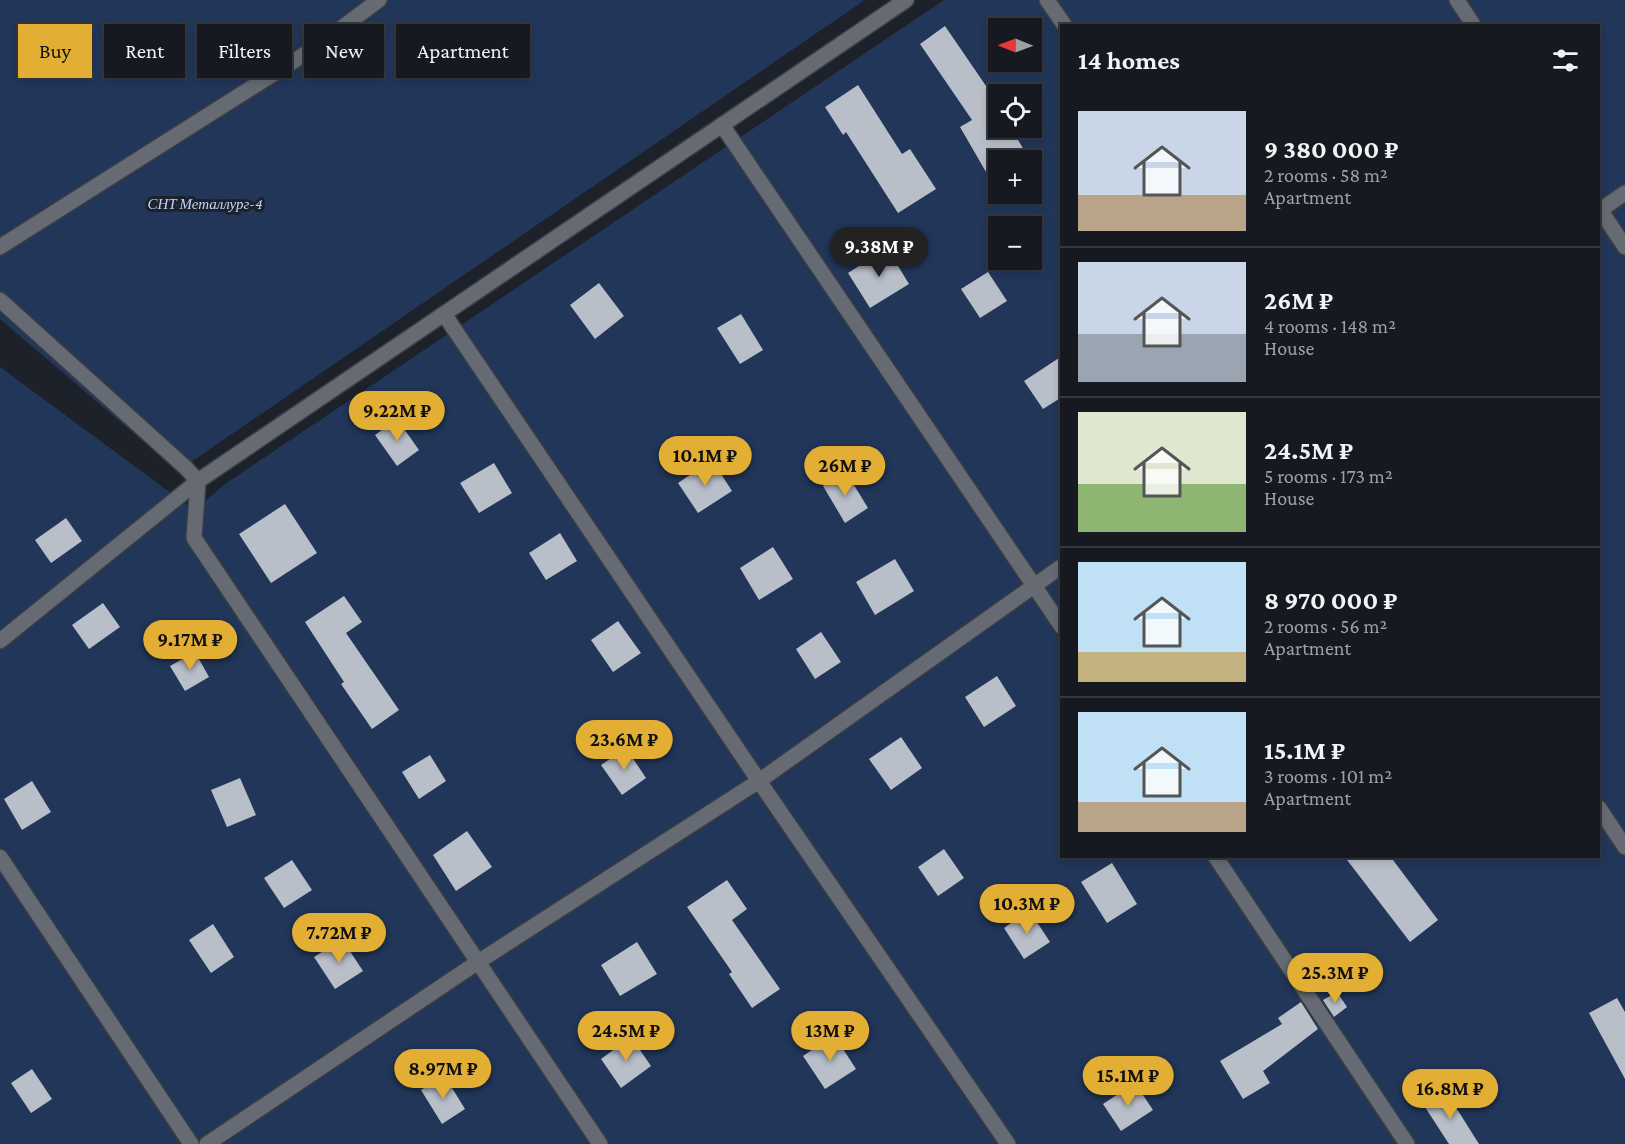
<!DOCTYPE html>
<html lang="en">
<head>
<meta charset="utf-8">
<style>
  :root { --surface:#16191f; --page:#23262c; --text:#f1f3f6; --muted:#9ea0a4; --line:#35383d; --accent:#e2af34 }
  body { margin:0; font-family:"Crimson Pro",serif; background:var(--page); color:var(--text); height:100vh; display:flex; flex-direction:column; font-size:22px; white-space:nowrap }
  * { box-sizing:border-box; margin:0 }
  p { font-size:20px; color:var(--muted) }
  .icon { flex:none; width:33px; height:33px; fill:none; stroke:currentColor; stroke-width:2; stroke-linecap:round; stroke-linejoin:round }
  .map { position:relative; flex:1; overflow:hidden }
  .sheet { position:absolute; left:1060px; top:24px; width:540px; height:834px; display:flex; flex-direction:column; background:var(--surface); border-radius:0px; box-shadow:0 3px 9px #0003,0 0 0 2px var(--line) }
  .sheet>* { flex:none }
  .hud { position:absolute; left:18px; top:24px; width:570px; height:54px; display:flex; gap:12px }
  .needle { width:39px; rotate:271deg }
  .controls { position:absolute; left:988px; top:18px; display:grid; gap:12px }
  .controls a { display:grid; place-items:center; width:54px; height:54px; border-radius:0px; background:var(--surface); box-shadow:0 3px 9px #0003,0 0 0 2px var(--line); font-size:30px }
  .price { position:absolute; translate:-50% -51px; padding:0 14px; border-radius:21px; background:var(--accent); color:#111; font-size:20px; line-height:39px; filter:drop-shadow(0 2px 3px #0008) }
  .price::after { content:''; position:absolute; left:50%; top:36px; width:18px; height:14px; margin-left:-9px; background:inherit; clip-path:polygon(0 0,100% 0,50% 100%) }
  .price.on { background:#222; color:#fff }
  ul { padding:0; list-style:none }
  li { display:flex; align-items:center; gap:18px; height:150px; padding:0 18px }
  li+li { border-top:2px solid var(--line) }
  li span { display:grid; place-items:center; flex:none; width:168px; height:120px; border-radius:0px; color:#555 }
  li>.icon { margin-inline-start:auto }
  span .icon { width:72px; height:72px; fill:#fffc; stroke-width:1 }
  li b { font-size:26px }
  h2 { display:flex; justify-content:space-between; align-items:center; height:72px; padding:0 18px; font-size:26px }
  .tag { padding:0 21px; border-radius:0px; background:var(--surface); box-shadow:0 3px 9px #0003,0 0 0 2px var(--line); font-size:21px; line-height:54px }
  .tag.on { background:var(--accent); color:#111 }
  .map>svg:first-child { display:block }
  .green { fill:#213659; fill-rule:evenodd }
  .building { fill:#b9bfc9 }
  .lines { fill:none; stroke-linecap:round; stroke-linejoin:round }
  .lane-casing { stroke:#393d43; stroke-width:18 }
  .lane { stroke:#656a73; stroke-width:15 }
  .labels { text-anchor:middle; stroke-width:6; stroke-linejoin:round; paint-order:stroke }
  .park-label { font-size:15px; font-style:italic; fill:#bdd5fd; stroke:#1d2129 }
</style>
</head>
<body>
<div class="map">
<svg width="1625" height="1144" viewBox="0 0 1625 1144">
  <rect width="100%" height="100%" fill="#1d2129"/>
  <path class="green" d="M0,0H865L178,471L0,319Z
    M944,0H1625V1144H0V367L194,510L225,484ZM1062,26H1599V856H1062ZM999,28H1032V62H999ZM999,94H1032V128H999ZM999,160H1032V194H999ZM999,226H1032V260H999Z"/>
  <path class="building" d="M945,26L999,105V128H1011L1024,150L1006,160H999V165L986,172L960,127L972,120L920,44Z
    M858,85L902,154L910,149L936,189L898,213L846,132L843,135L825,107Z
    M887,248L909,284L870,308L848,273Z
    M988,272L1007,301L980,318L961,289Z
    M599,283L624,316L595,339L570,305Z
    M741,314L763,350L740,364L717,328Z
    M1062,356V397L1043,409L1024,381Z
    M397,419L419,450L397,466L375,435Z
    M712,460L732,491L698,513L678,483Z
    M494,463L512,493L479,513L460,483Z
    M846,472L868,508L845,523L823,486Z
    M285,504L317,553L271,583L239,534Z
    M66,518L82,541L51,563L35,540Z
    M560,533L577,561L546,580L529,553Z
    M773,547L793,579L759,600L740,568Z
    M895,559L914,591L875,615L856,582Z
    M344,596L362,622L346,633L399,710L372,729L341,684L344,682L305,622Z
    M103,603L120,627L89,649L72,625Z
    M618,621L641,653L613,672L591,640Z
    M821,632L841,662L815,679L796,649Z
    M195,652L209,677L185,691L170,666Z
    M997,676L1016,706L984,727L965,697Z
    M901,737L922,768L891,790L869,759Z
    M626,748L646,778L622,795L601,765Z
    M430,755L446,781L419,799L402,772Z
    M240,778L256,815L227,827L211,790Z
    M32,781L51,812L22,830L4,799Z
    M467,831L492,867L456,891L433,855Z
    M944,849L964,878L938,896L918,867Z
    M1344,856H1390L1438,920L1410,942Z
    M292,860L312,890L284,908L264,878Z
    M1112,863L1137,904L1107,923L1081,882Z
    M727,880L747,909L732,920L780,989L752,1008L729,974L732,972L687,907Z
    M1029,910L1050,942L1024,959L1004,928Z
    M213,924L234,957L211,973L189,940Z
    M342,939L363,971L335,989L314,957Z
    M637,942L657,974L620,996L601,965Z
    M1337,992L1347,1007L1334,1017L1323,1000Z
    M1617,998L1625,1012V1079L1589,1013Z
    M1301,1002L1318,1029L1263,1071L1270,1083L1243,1099L1220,1061L1282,1024L1278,1018Z
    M834,1035L856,1069L825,1089L803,1056Z
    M631,1037L651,1066L621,1088L601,1059Z
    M32,1069L52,1099L31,1113L11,1083Z
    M444,1075L465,1109L442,1124L421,1090Z
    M1135,1083L1153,1110L1121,1131L1103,1104Z
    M1445,1090L1479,1144H1449L1423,1104Z"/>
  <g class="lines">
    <g class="lane-casing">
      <path id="lane" d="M1047,0L1065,26
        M1457,0L1474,26
        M722,125L1062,627
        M1599,208L1625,247
        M1599,211L1625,193
        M0,247L316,47L379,0
        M0,300L185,467L198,481L194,538L478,962L759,781L1062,566
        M444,314L759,781L1008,1144
        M0,641L198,481L906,0
        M1599,808L1625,847
        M1215,856L1407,1144
        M0,857L191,1144
        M207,1144L478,962L600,1144"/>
    </g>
    <use href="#lane" class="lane"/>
  </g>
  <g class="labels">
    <g class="park-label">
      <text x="205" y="209">СНТ Металлург-4</text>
    </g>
  </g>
</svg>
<div class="controls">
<a><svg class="needle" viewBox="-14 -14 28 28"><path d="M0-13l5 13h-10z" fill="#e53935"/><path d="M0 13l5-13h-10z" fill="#9ea0a4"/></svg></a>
<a><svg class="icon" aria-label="locate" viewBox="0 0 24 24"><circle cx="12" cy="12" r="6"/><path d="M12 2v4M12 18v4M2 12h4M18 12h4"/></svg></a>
<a>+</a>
<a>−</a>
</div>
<b class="price on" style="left:879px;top:278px">9.38M ₽</b>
<b class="price" style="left:397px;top:442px">9.22M ₽</b>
<b class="price" style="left:705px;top:487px">10.1M ₽</b>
<b class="price" style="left:845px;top:497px">26M ₽</b>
<b class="price" style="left:190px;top:671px">9.17M ₽</b>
<b class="price" style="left:624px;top:771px">23.6M ₽</b>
<b class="price" style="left:1027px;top:935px">10.3M ₽</b>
<b class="price" style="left:339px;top:964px">7.72M ₽</b>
<b class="price" style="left:1335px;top:1004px">25.3M ₽</b>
<b class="price" style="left:626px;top:1062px">24.5M ₽</b>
<b class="price" style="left:830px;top:1062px">13M ₽</b>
<b class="price" style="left:443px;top:1100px">8.97M ₽</b>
<b class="price" style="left:1128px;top:1107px">15.1M ₽</b>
<b class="price" style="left:1450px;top:1120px">16.8M ₽</b>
<div class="hud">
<a class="tag on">Buy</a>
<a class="tag">Rent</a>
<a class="tag">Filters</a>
<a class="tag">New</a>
<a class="tag">Apartment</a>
</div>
<section class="sheet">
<h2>14 homes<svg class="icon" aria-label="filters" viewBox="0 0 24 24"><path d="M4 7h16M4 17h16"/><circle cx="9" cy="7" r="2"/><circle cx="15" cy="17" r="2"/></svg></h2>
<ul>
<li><span style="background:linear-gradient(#c9d6e8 70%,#b9a48a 0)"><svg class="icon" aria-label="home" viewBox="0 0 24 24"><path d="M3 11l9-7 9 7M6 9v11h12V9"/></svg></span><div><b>9 380 000 ₽</b><p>2 rooms · 58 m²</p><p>Apartment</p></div></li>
<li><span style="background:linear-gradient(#c9d6e8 60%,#9aa5b1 0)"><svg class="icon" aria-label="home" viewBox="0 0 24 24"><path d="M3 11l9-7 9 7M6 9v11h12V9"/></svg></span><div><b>26M ₽</b><p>4 rooms · 148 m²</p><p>House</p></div></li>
<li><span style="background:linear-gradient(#dfe7d0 60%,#8fb573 0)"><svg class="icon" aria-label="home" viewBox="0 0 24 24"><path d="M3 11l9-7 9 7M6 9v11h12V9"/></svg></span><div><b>24.5M ₽</b><p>5 rooms · 173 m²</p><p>House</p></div></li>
<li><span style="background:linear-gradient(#bfe0f5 75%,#c2b280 0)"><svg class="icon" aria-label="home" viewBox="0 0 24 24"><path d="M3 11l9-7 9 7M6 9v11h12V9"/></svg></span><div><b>8 970 000 ₽</b><p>2 rooms · 56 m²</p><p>Apartment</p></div></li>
<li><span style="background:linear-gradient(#bfe0f5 75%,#b9a48a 0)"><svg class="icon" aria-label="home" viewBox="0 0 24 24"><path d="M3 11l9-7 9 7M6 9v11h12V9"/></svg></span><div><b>15.1M ₽</b><p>3 rooms · 101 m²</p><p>Apartment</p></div></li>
</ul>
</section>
</div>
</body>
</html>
